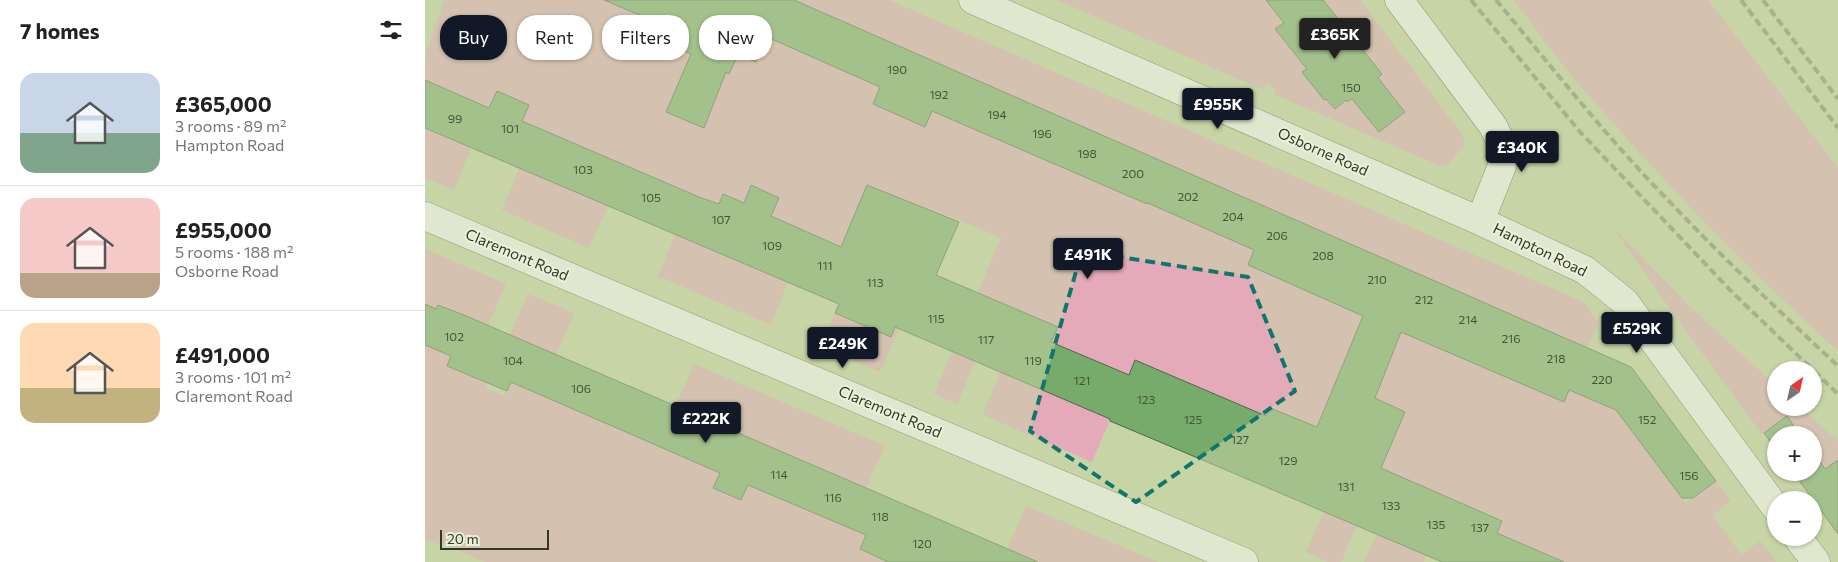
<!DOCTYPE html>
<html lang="en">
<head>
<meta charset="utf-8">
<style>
  :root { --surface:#fff; --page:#f2f2f2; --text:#222; --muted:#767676; --line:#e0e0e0; --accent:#111827 }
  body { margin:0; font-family:Commissioner,sans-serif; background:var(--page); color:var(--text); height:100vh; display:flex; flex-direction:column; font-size:19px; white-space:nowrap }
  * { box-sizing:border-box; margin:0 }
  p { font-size:16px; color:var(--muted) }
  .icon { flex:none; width:28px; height:28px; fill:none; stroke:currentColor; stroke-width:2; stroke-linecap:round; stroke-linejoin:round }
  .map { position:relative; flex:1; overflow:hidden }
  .drawer { display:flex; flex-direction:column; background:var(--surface); width:425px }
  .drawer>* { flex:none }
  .hud { position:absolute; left:15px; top:15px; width:475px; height:45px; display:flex; gap:10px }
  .needle { width:32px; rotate:34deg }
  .fabs { position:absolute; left:1342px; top:361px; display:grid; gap:10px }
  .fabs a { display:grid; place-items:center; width:55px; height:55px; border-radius:50%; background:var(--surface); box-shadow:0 1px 4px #0004; font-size:25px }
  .scale { position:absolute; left:15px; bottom:12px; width:109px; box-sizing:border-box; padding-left:5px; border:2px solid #333826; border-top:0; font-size:14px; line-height:18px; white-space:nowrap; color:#333826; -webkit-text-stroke:4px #eaf1da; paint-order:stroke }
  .price { position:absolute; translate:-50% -42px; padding:0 11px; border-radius:5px; background:var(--accent); color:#fff; font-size:16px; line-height:32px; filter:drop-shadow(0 1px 2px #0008) }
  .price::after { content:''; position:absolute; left:50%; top:30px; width:15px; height:11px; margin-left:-8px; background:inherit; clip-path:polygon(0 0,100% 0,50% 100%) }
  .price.current { background:#222; color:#fff }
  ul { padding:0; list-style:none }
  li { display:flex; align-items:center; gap:15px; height:125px; padding:0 20px }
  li+li { border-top:1px solid var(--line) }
  li span { display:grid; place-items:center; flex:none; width:140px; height:100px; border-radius:15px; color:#555 }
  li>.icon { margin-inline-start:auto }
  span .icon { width:60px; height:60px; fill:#fffc; stroke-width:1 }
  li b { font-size:21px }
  h2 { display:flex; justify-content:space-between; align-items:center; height:60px; padding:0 20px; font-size:21px }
  .pill { padding:0 18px; border-radius:20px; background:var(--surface); box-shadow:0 1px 4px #0004; font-size:18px; line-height:45px }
  .pill.current { background:var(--accent); color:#fff }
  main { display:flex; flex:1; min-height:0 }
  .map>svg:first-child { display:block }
  .green { fill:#e4aaba; fill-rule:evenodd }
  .building { fill:#76ab6c; stroke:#4b6846 }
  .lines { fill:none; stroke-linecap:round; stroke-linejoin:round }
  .minor-casing { stroke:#49532a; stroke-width:29 }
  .minor { stroke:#fff; stroke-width:28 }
  .rail { stroke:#818b6a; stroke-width:4; stroke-dasharray:8 4; stroke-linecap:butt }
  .marked { fill:none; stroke:#0f766e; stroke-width:4; stroke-dasharray:10 6; stroke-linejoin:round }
  .labels { text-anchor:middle; stroke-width:4; stroke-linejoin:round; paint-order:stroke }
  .number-label { font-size:12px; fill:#445538 }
  .street-label { font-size:15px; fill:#333826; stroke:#eaf1da }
</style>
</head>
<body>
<main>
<section class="drawer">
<h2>7 homes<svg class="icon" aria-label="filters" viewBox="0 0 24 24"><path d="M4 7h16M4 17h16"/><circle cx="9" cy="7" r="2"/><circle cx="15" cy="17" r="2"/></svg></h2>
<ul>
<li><span style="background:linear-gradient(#c9d6e8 60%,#7fa58c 0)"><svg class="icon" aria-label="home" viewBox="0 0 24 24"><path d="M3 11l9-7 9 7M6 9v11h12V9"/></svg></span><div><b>£365,000</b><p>3 rooms · 89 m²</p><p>Hampton Road</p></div></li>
<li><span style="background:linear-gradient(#f6c9c9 75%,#b9a48a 0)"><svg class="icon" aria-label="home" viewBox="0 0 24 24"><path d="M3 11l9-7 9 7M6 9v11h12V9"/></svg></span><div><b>£955,000</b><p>5 rooms · 188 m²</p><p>Osborne Road</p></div></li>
<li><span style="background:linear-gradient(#ffd9b3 65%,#c2b280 0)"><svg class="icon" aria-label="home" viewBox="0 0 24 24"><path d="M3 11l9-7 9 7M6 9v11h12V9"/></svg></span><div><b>£491,000</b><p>3 rooms · 101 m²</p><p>Claremont Road</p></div></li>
</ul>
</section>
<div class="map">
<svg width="1413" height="562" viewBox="0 0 1413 562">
  <rect width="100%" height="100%" fill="#c7d4a6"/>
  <path class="green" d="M20,0H220L214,15L231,22L225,36L240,42L257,4L288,67L304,74L313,55L331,62L358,0L350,41L455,87L448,104L500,127L507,111L529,121L548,80L369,0H464L1158,302L1174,323L1162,348L937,249L919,289L967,311L1064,370L1093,382L1118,378L1112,391L1138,402L1144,390L1192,410L1209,371L1225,392L1214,400L1216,403L1197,418L1261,503L1291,481L1306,501L1288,515L1316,555L1335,541L1351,562H1139L1096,543L1087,562L1071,536L1077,520L1000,488L886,506L876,502L902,442L889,426L871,418L867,427L854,412L845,408L841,416L710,361L667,462L558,415L575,372L671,413L626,342L633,327L567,299L546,308L576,238L523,215L455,372L396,346L410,313L466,337L487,288L422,249L346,216L354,198L326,185L319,203L294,204L275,196L258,237L363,282L346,325L233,276L267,194L219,173L218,175L150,143L149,146L97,121L104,105L72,91L63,109L0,80V55ZM540,125L740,163L721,204ZM749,167L929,246L829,250L731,206Z
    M632,0H841L859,23L850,30L882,69L878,72L899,100L901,99L910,109L921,101L922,102L927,99L954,132L980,112L953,78L957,74L898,0H935L1038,136L1039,145L1023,165L1015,166L849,94L851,92L844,83L836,89Z
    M1089,0H1283L1413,168V351C1319,266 1231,174 1149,78C1128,53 1109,26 1089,0Z
    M0,128L48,144L29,190L0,178Z
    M95,167L183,206L164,248L77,210Z
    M1188,227L1263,305L1351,386V408H1376L1413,441V468L1409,463L1377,486L1367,473L1389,472V435H1375L1362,416L1337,434L1250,316Z
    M0,249L81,284L63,326L13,305L11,309L0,304Z
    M103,294L149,313L131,355L85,335Z
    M0,345L26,356L22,366L42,374L66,373L60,388L79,396L86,382L295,473L288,488L316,500L323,485L368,504L385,464L251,406L269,364L460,446L441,488L393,467L376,507L441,535L435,550L463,562H61L16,543L15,545L0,539Z
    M527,352L550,361L532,404L509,394Z
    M601,506L733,562H614L586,550L581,562H577Z
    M899,511L932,525L916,562H903L881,552Z
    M952,534L1002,555L999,562H939Z"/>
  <path class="building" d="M179,0H369L1206,367L1291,481L1268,498H1257L1191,410L1144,390L1139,402L976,332L950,398L980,412L956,468L1077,521L1072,533L1139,562H1017L754,450L685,421V419L470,327L466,337L410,313L414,304L0,128V80L64,108L72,91L104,105L97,121L274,197L294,204L298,194L319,203L326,185L354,198L346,216L416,247L442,185L534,222L511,275L633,327L626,342L704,375L710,360L841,416L845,408L892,427L938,316L823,265L829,250L723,203L722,204L507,111L500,127L448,104L455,87L342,37L331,62L313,55L304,74L301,72L279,128L241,112L266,54L225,36L231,22Z
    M841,0H898L957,74L953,78L980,112L954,132L927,99L922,102L921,100L910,109L901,99L899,100L877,72L882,69L850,29L859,23Z
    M0,304L11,309L13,305L39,315L613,562H463L435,549L441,535L323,485L316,500L288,488L295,473L86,382L82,391L22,366L26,356L0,345Z
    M1362,416L1375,435H1351V450L1339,433Z
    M1389,453L1400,469L1413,460V534L1368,472H1389Z"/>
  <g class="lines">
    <g class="minor-casing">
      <path id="minor" d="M548,0L1055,221L1160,270L1200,302L1351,508
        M974,0L1068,126L1077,144V166L1055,221
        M0,216L819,562
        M1373,538L1391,562"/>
    </g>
    <use href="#minor" class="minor"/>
    <path class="rail" d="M1046,0L1156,133L1307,292L1388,370
      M1071,0C1126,66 1179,134 1239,196C1295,255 1354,311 1413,366
      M1316,0L1413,128
      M1338,0L1413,99
      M1389,371L1413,394"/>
  </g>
  <path d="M0 0H1413V562H0ZM657,251L823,277L870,391L711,502L605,431Z" fill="#c7d4a6" fill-opacity=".55" fill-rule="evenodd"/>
  <path class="marked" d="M657,251L823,277L870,391L711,502L605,431Z"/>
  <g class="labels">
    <g class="number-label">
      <text x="472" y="74">190</text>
      <text x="926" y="92">150</text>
      <text x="514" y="99">192</text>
      <text x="572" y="119">194</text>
      <text x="30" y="123">99</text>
      <text x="85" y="133">101</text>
      <text x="617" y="138">196</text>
      <text x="662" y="158">198</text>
      <text x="158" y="174">103</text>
      <text x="708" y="178">200</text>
      <text x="763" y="201">202</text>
      <text x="226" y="202">105</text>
      <text x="808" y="221">204</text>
      <text x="296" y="224">107</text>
      <text x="852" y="240">206</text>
      <text x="347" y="250">109</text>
      <text x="898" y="260">208</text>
      <text x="400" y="270">111</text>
      <text x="952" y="284">210</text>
      <text x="450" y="287">113</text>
      <text x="999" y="304">212</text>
      <text x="511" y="323">115</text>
      <text x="1043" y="324">214</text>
      <text x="29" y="341">102</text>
      <text x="1086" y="343">216</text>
      <text x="561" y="344">117</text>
      <text x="1131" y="363">218</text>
      <text x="88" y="365">104</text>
      <text x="608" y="365">119</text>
      <text x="1177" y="384">220</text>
      <text x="657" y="385">121</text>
      <text x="156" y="393">106</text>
      <text x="721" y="404">123</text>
      <text x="768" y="424">125</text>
      <text x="1222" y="424">152</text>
      <text x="815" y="444">127</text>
      <text x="863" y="465">129</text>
      <text x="354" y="479">114</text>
      <text x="1264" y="480">156</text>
      <text x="921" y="491">131</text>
      <text x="408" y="502">116</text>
      <text x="966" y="510">133</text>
      <text x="455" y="521">118</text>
      <text x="1011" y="529">135</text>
      <text x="1055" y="532">137</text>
      <text x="497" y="548">120</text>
    </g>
    <g class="street-label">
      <text transform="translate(898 152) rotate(24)" y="5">Osborne Road</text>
      <text transform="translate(1115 250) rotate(26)" y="5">Hampton Road</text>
      <text transform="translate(92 255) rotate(23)" y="5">Claremont Road</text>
      <text transform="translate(465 412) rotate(23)" y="5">Claremont Road</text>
    </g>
  </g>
</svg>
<div class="fabs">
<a><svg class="needle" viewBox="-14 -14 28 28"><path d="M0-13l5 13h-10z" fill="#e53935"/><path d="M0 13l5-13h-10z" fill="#767676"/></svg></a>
<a>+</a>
<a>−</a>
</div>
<div class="scale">20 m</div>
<b class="price current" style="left:910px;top:60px">£365K</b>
<b class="price" style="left:793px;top:130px">£955K</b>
<b class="price" style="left:1097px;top:173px">£340K</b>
<b class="price" style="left:663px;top:280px">£491K</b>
<b class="price" style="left:1212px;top:354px">£529K</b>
<b class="price" style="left:418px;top:369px">£249K</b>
<b class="price" style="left:281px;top:444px">£222K</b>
<div class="hud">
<a class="pill current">Buy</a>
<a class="pill">Rent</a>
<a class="pill">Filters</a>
<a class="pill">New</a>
</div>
</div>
</main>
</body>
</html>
